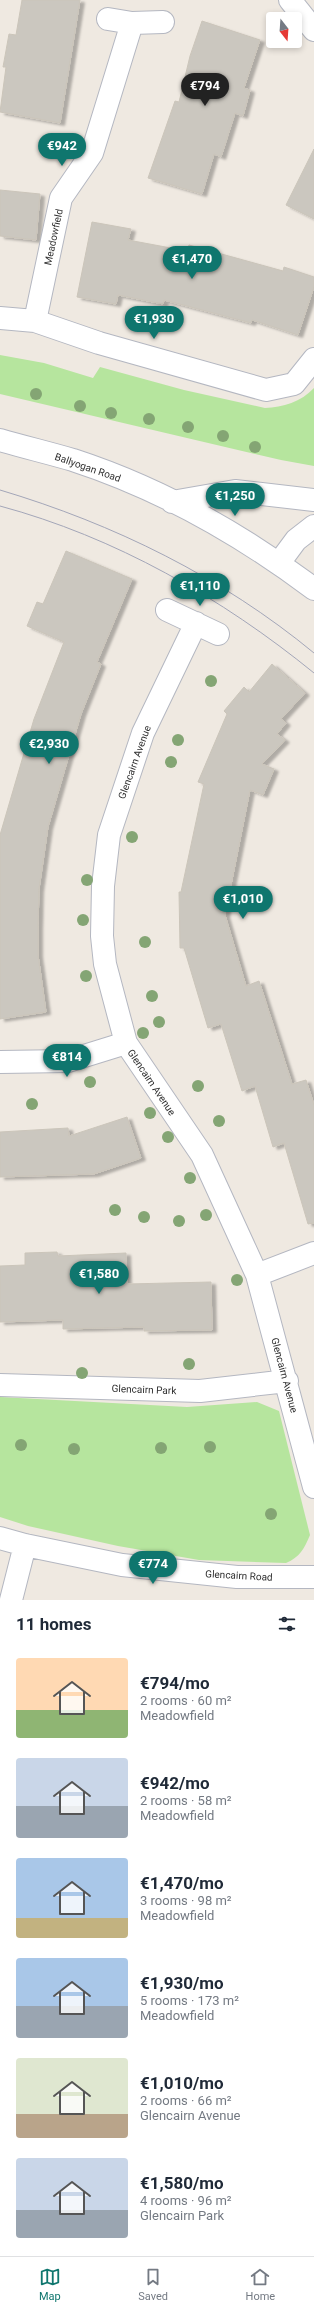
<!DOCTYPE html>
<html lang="en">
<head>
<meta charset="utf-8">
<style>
  :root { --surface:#fff; --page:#f6f6f7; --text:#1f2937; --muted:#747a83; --line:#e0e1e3; --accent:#0f766e }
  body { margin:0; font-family:Roboto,sans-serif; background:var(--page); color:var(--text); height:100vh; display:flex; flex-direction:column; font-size:15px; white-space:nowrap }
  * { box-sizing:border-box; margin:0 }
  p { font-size:13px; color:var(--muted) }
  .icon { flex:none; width:22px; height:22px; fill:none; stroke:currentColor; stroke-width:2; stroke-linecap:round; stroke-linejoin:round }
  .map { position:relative; height:1600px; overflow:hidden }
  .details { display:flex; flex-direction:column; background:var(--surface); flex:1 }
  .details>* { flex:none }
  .needle { width:26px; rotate:163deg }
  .fabs { position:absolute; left:266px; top:12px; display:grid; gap:8px }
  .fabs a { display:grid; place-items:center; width:36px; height:36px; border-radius:4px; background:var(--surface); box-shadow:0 2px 6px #0003; font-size:20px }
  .price { position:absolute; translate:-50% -34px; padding:0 9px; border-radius:14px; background:var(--accent); color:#fff; font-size:13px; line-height:26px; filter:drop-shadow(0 1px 2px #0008) }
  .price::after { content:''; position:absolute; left:50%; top:24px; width:12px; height:9px; margin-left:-6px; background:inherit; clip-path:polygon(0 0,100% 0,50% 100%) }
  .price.current { background:#222; color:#fff }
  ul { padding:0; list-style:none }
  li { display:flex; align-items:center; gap:12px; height:100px; padding:0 16px }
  li span { display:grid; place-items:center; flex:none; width:112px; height:80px; border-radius:4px; color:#555 }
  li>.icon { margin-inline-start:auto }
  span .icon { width:48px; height:48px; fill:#fffc; stroke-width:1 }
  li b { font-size:17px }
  h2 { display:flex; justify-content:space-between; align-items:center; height:48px; padding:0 16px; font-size:17px }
  .tab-bar { display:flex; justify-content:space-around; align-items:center; height:56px; border-top:1px solid var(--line); background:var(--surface); font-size:11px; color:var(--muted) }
  .tab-bar a { display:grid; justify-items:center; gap:2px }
  .tab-bar .current { color:var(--accent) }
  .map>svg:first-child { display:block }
  .green { fill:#b6e59e }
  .building { fill:#cbc7bf; stroke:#cbc5ba; filter:url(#shadow) }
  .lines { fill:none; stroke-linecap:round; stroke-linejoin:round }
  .minor-casing { stroke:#b4b7c1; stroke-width:24 }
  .tertiary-casing { stroke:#b4b7c1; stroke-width:24 }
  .minor { stroke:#fff; stroke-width:22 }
  .tertiary { stroke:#fff; stroke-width:22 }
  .tram { stroke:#a3a6b8; stroke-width:1 }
  .tree { fill:#84a574 }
  .labels { text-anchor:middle; stroke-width:4; stroke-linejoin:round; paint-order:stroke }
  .street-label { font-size:10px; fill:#2e2e2e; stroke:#fff }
</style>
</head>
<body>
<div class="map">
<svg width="314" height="1600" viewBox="0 0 314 1600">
  <defs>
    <filter id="shadow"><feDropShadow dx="4.5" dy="2.5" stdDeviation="1" flood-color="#0004"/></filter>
  </defs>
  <rect width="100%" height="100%" fill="#efe9e1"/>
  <path class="green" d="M0,355L44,363L93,378L100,367L184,390L265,408C283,407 301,402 314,388V466L281,460L0,394Z
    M0,1397L187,1407L257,1402L279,1411L310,1535C304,1549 300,1557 286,1563L199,1560L118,1546L28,1526L0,1517Z"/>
  <path class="building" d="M22,0H80L60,123L0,112L6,67H3L9,34L16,35Z
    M202,21L260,40L244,88L250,90L243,116L235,113L221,157L214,154L202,194L148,178L175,101L179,102L190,56Z
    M314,149V219L286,205Z
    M0,190L40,194L36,240L0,236Z
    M92,222L131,229L128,240L187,251L189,245L283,271L284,267L314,277V287L298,335L252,320L251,323L164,300L163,304L118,295L116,304L77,297Z
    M66,551L132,579L97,662L101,664L81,714L48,827L39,889L38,927V955L46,1012L0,1019V835L34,719L64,642L27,626L37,602L43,604Z
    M272,664L305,693L281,719L286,723L277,734L285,740L262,764L274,769L263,795L250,790L225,915L246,986L259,981L292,1084L306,1080L314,1105V1223L308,1224L284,1143L273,1147L255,1086L242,1091L221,1024L208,1028L184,948H180L179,892H181L204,784L198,782L227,714L224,711L244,687L249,692Z
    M127,1117L141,1158L94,1174L0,1177V1132L68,1128L69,1136Z
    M57,1252L58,1256L126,1253L127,1284L211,1282L212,1330L144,1331V1327L63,1329V1320L0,1322V1266L25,1265V1253Z"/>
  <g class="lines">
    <g class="minor-casing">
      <path id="minor" d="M108,19L132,23L163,22
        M0,318L35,321L99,343L266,390L294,384L314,359
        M35,321L61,198L92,153L132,23
        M167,610L218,634
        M196,623L143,733L109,835L103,886L102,936L105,964L126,1043L202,1155L257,1275L314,1487
        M0,1062L68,1061L126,1043
        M257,1275L314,1253
        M0,1385L200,1391L287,1381
        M0,1538L25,1545L122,1565L237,1577H314
        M11,1600L25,1545"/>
    </g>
    <g class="tertiary-casing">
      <path id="tertiary" d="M290,0L314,30
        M0,440C24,447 49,453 73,460C159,488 242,535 314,589
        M172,502L235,491L314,500
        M279,563L296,540L314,526"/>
    </g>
    <use href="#minor" class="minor"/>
    <use href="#tertiary" class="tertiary"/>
    <path class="tram" d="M0,490C114,524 222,577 314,653
      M0,506C115,537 222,598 314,673"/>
  </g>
  <g class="tree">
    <circle cx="36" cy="394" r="6"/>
    <circle cx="80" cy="406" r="6"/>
    <circle cx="111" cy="413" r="6"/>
    <circle cx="149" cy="419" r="6"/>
    <circle cx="188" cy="427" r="6"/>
    <circle cx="223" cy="436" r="6"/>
    <circle cx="255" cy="447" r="6"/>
    <circle cx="211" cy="681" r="6"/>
    <circle cx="178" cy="740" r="6"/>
    <circle cx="171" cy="762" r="6"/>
    <circle cx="132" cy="837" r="6"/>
    <circle cx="87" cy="880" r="6"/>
    <circle cx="83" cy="920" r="6"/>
    <circle cx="145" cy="942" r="6"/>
    <circle cx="86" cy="976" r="6"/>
    <circle cx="152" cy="996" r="6"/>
    <circle cx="159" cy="1022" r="6"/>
    <circle cx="143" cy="1033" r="6"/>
    <circle cx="90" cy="1082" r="6"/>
    <circle cx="198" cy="1086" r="6"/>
    <circle cx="32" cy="1104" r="6"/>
    <circle cx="150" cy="1113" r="6"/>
    <circle cx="219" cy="1121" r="6"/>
    <circle cx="168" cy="1137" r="6"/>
    <circle cx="190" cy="1178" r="6"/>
    <circle cx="115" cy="1210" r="6"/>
    <circle cx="206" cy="1215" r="6"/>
    <circle cx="144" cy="1217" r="6"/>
    <circle cx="179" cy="1221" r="6"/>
    <circle cx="237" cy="1280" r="6"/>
    <circle cx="189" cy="1364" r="6"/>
    <circle cx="82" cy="1373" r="6"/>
    <circle cx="21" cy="1445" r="6"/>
    <circle cx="210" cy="1447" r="6"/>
    <circle cx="161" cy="1448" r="6"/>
    <circle cx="74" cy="1449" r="6"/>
    <circle cx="271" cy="1514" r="6"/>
  </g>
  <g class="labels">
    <g class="street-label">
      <text transform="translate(53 237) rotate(-78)" y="4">Meadowfield</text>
      <text transform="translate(88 467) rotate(19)" y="4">Ballyogan Road</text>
      <text transform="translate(134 762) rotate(-70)" y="4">Glencairn Avenue</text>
      <text transform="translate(152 1082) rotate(56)" y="4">Glencairn Avenue</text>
      <text transform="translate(285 1375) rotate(75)" y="4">Glencairn Avenue</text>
      <text transform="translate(144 1389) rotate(2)" y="4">Glencairn Park</text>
      <text transform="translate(239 1575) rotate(3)" y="4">Glencairn Road</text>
    </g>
  </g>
</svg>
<div class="fabs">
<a><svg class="needle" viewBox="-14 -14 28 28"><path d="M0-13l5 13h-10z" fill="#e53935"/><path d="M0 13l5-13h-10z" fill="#747a83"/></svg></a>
</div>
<b class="price current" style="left:205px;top:107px">€794</b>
<b class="price" style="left:62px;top:167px">€942</b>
<b class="price" style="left:192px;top:280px">€1,470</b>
<b class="price" style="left:154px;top:340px">€1,930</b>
<b class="price" style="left:235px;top:517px">€1,250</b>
<b class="price" style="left:200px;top:607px">€1,110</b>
<b class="price" style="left:49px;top:765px">€2,930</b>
<b class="price" style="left:243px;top:920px">€1,010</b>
<b class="price" style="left:67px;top:1078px">€814</b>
<b class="price" style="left:99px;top:1295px">€1,580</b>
<b class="price" style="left:153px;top:1585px">€774</b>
</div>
<section class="details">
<h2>11 homes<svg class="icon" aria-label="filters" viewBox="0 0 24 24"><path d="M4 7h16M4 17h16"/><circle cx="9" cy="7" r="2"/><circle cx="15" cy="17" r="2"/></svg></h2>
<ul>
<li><span style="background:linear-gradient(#ffd9b3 65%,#8fb573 0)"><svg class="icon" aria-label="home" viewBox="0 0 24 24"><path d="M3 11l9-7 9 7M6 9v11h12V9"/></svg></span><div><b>€794/mo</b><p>2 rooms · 60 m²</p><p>Meadowfield</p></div></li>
<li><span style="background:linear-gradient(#c9d6e8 60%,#9aa5b1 0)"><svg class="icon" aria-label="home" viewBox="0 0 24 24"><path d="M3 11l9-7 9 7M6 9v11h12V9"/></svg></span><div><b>€942/mo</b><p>2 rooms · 58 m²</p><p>Meadowfield</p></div></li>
<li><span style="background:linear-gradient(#a9c7e8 75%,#c2b280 0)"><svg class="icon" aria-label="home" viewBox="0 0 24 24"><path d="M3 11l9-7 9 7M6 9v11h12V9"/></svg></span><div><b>€1,470/mo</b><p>3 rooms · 98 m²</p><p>Meadowfield</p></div></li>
<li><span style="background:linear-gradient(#a9c7e8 60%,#9aa5b1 0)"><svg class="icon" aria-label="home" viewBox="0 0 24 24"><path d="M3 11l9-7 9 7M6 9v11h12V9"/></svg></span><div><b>€1,930/mo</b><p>5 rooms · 173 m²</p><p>Meadowfield</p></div></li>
<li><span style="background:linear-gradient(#dfe7d0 70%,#b9a48a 0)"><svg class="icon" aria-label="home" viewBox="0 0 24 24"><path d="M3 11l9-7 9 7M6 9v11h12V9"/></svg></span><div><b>€1,010/mo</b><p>2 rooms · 66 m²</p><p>Glencairn Avenue</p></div></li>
<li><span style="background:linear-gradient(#c9d6e8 65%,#9aa5b1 0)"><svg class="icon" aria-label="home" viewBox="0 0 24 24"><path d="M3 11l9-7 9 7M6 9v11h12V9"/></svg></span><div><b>€1,580/mo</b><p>4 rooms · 96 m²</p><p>Glencairn Park</p></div></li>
</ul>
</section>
<nav class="tab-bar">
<a class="current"><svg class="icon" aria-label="map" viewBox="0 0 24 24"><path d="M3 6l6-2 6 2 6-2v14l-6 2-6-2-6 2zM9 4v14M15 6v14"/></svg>Map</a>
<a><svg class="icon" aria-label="saved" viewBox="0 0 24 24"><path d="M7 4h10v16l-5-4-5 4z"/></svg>Saved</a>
<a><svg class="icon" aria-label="home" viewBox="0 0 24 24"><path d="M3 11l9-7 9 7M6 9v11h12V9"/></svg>Home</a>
</nav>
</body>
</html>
